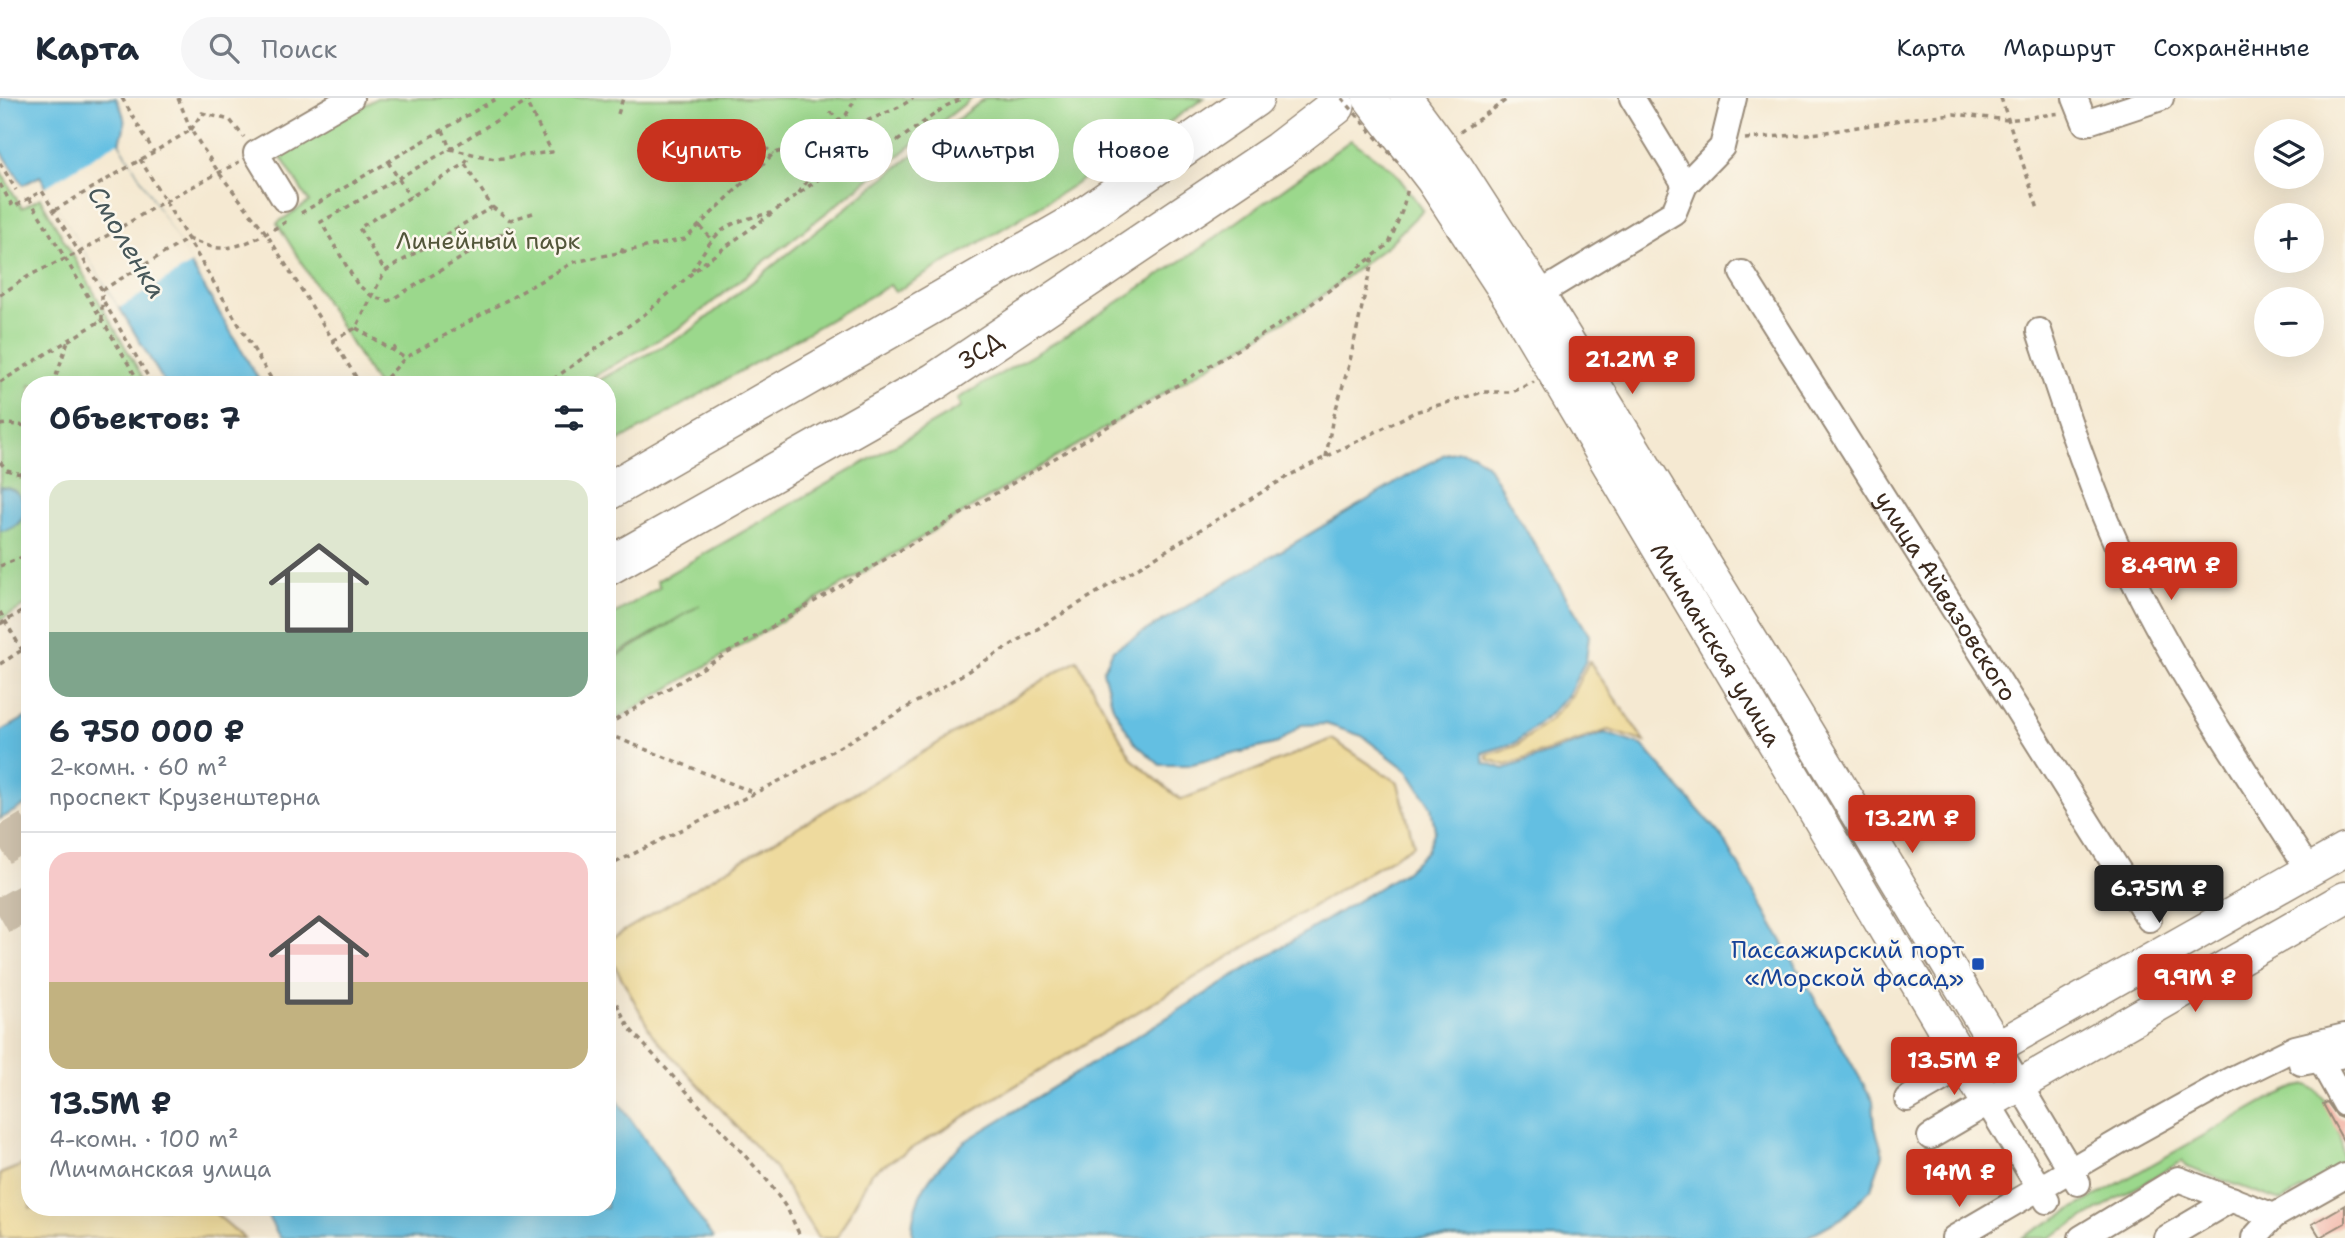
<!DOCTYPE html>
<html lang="ru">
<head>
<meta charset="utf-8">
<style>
  :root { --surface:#fff; --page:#f6f6f7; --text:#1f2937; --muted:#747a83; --line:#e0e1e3; --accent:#c8321e }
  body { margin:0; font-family:"Shantell Sans",sans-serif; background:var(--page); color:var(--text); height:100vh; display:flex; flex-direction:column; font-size:26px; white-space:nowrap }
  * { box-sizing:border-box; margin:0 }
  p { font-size:23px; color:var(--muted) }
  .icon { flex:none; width:38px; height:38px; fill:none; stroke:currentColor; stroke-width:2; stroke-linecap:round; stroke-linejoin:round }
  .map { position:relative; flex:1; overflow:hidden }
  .sheet { position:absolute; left:21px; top:278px; width:595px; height:840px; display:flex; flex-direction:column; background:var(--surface); border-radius:28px; box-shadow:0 7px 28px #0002 }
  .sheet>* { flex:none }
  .guide { position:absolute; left:637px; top:21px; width:665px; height:63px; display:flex; gap:14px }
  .controls { position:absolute; left:2254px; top:21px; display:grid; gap:14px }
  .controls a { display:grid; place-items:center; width:70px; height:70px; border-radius:50%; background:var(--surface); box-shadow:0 7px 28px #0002; font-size:35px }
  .price { position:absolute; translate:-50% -60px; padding:0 16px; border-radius:7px; background:var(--accent); color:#fff; font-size:23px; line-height:46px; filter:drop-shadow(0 2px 4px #0008) }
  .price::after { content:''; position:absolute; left:50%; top:42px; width:21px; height:16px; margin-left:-10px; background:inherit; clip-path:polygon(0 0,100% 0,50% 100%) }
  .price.selected { background:#222; color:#fff }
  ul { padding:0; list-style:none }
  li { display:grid; align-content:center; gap:14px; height:371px; padding:0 28px }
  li+li { border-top:2px solid var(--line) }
  li span { display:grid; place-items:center; height:217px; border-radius:21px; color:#555 }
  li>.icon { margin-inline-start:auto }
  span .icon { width:126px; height:126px; fill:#fffc; stroke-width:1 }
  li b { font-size:30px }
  h2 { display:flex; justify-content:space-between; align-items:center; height:84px; padding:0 28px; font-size:30px }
  .chip { padding:0 24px; border-radius:32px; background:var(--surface); box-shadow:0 7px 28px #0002; font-size:24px; line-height:63px }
  .chip.selected { background:var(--accent); color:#fff }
  header { display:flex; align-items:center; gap:42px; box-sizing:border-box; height:98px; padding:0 35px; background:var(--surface); border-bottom:2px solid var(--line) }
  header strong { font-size:33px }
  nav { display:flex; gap:38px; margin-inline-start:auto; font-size:24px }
  .search { width:490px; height:63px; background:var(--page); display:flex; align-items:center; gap:18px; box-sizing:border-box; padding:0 24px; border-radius:38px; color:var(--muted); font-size:26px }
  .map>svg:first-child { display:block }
  .green { fill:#9bd88c; stroke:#6b8155; stroke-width:2 }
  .sand { fill:#eeda9e; stroke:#94825e; stroke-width:2 }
  .water { fill:#64bfe2; stroke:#507480; stroke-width:2 }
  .pier { fill:#f5e9d2 }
  .building { fill:#f0a698 }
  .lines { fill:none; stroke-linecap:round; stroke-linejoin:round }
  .highway-tunnel { stroke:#d0c3ae; stroke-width:37; stroke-dasharray:37 18; stroke-linecap:butt }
  .minor-casing { stroke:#988a78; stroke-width:28 }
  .major-casing { stroke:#988a78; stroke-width:35 }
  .highway-casing { stroke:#988a78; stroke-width:40 }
  .path { stroke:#988a78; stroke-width:3.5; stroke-dasharray:5 5; stroke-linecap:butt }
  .minor { stroke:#fff; stroke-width:24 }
  .major { stroke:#fff; stroke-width:32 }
  .highway { stroke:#fff; stroke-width:37 }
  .path-bridge { stroke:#988a78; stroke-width:3.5; stroke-dasharray:5 5; stroke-linecap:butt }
  .transit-dot { fill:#1a4fb4; stroke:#fbf7ec; stroke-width:2.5 }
  .labels { text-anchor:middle; stroke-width:5; stroke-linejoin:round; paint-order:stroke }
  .park-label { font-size:24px; fill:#53563a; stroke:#fbf7ec }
  .street-label { font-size:24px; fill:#3b2a1e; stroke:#fbf7ec }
  .transit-label { font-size:24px; fill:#164399; stroke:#fbf7ec; text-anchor:end }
  .water-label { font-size:26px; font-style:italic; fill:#475759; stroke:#fbf7ec }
</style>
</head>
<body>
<header>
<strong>Карта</strong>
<div class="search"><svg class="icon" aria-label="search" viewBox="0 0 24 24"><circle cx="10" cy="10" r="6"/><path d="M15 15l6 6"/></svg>Поиск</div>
<nav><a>Карта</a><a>Маршрут</a><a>Сохранённые</a></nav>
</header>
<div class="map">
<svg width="2345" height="1140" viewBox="0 0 2345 1140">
  <rect width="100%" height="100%" fill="#fbf7ec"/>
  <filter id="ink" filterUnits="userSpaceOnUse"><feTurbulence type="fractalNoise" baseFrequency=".0143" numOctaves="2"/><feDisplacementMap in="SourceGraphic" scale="14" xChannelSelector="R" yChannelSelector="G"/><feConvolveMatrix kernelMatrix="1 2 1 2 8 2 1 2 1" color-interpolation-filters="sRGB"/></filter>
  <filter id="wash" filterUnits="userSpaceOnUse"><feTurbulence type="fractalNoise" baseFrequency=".00686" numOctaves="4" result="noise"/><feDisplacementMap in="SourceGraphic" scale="28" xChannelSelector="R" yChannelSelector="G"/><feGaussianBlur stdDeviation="1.57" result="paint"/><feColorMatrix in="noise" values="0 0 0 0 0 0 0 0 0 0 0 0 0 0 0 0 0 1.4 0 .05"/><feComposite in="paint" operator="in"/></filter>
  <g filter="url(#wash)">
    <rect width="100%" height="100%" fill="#f5e9d2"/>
    <path class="green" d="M377,0H972L681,229L578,287H377L277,125L309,104L280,57Z
      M985,0H1204C1105,71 1000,133 895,194L890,187L607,350V287H590L689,234Z
      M1351,42L1393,72L1423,112L1389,146L1305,211L607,627V565L700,507L607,562V520L660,489L657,483L961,309L957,301L1061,241L1198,152Z
      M0,72L22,110L40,100L147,287H30V505L0,522Z
      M2308,987C2334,1002 2345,1041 2342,1070L2281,1103L2186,1069L2182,1063L2049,1140H2021L2269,1001L2296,989Z"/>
    <path class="sand" d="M1077,562L1132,661L1181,702L1332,641L1398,685L1414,747L871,1075L837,1140H818L774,1069L652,936L607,853V843Z
      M1589,563L1645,644L1608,632L1506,667L1487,661V657L1516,648L1550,622L1572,597Z
      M30,1064V1110H209L244,1140H0V1076Z"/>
    <path class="water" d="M0,0H116C125,17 128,26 119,45L262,287H166L40,78L23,87L0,51Z
      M1459,353L1473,356L1487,367L1589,537L1586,562L1568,597L1547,619L1515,645L1482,655L1484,664L1504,671L1605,635L1643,648L1723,740L1873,1003L1875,1029L1883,1056L1871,1091L1842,1120L1805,1140H912C911,1095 934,1073 964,1044L1406,773L1427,753L1435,732L1431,709L1408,673L1362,638L1326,626L1301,627L1278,645L1188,667H1160L1134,644L1113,609L1103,573L1113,552L1445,356Z
      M0,389C32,389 33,431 0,433Z
      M30,617V704L0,721V634Z
      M607,987L713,1140H280L263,1110H607Z"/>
    <path class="pier" d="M118,44L192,166L119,210L45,89Z"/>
    <g id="blocks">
      <path class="building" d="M2327,1004L2337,1018L2345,1021V1046L2323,1006Z
        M2345,1107V1125L2320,1139L2312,1126Z"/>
    </g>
  </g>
  <g filter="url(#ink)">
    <use href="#blocks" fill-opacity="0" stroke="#988a78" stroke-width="2"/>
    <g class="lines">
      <path class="highway-tunnel" d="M0,749L30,731
        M0,819L30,802"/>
      <g class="minor-casing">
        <g id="minor">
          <path d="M1632,0L1685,87"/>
          <path d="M2075,0L2085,25L2161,0"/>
          <path d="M284,101L256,55L351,0"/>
          <path id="s1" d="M1742,175L2149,821"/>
          <path d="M1539,196L1674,114L1685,87L1722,49L1734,0"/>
          <path d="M2039,233C2065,312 2090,391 2126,467C2176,573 2245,672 2308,771"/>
          <path d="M2315,946L2320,961L2345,1006"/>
          <path d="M2301,965L2345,957"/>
          <path d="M1907,1001L1997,949L2078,1085"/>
          <path d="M1930,1039L1988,1005L2047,1103"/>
          <path d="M1954,1140L2120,1043L2230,982L2295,950L2345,938"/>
          <path d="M2081,1140L2178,1081L2274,1118L2345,1078"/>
          <path d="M2166,1140L2232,1101"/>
          <path d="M2254,1140L2274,1118"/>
        </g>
      </g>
      <g class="major-casing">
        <g id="major">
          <path id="s2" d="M1369,0L1432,82L1510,201L1988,1005L2345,800"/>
          <path d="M1406,0L1455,66L1539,196L1782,592L1997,949L2345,752"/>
        </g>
      </g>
      <g class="highway-casing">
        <g id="highway">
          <path d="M607,394L1071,127L1255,0"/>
          <path id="s3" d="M607,469L934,284L1279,52L1336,8"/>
        </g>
      </g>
      <path class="path" d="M122,0L154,54
        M178,0L191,32
        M2001,0L2038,111
        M830,14L853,33
        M618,16L623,0
        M191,32L202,15L230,22L244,39
        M443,32L450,51L495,61L552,54L524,0
        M1460,34L1509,0
        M1745,41L1820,35L1915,20L1954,16L2008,22L2061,15
        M765,49L773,56
        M140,61L275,287
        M388,64L410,99
        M0,65L16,92
        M465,66L492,109L385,173L359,130L465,66L470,56
        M0,86L13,109L42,93L102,192V222L0,284
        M799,95C812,75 843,36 863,25C880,16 898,12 913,0
        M29,100L141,287
        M492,109L510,122
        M55,112L191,32L219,75L266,135L361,287
        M301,115L497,0
        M533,115L510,122L508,132L389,203L373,199L357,186L321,124L450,51L533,0
        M700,128L711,141
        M621,155L624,148
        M692,173C716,131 724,125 771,115
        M102,192L188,141C198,144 210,150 221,150C244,150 269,134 289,122
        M0,197L30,177L80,154L156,108L239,64
        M104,204L153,287
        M356,230L405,260
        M333,242L356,230L385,173
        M392,252L400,246
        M53,287L68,243
        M380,287L405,260L574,164L685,141L773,56L815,41L846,17L856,0
        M545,287L645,216L705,164L820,80L889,49L946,8L963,0
        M0,327L6,326L30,328
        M1326,359L1332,324L1349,267L1373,159
        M0,364L7,372L30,379
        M0,468L30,456
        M0,514L22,552
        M0,526L30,509
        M0,566L30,547
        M607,627L1305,211L1389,146L1402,113L1408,90
        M607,636L755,695
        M607,769L791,677L942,589L1290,377L1415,314L1483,294H1512L1534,284
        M607,888L630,931L767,1082L788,1112L801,1140"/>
      <use href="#minor" class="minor"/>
      <use href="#major" class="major"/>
      <use href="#highway" class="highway"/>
      <path class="path-bridge" d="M1342,0L1401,68"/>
    </g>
  </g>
  <rect class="transit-dot" x="1971" y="859" width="14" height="14" rx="3.5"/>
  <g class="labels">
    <g class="park-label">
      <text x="488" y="151">Линейный парк</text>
    </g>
    <g class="street-label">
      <text dy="8" stroke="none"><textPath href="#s3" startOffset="432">ЗСД</textPath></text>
      <text dy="8" stroke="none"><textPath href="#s1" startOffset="382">улица Айвазовского</textPath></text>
      <text dy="8" stroke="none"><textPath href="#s2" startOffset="648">Мичманская улица</textPath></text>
    </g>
    <g class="transit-label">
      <text x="1964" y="860">Пассажирский порт<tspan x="1964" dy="28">«Морской фасад»</tspan></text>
    </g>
    <g class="water-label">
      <text transform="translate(127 144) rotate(59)" y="9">Смоленка</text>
    </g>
  </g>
</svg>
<div class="controls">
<a><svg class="icon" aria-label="layers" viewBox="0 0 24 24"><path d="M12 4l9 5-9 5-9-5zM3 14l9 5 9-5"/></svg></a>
<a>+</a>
<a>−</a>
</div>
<b class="price" style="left:1632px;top:298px">21.2M ₽</b>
<b class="price" style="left:2171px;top:504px">8.49M ₽</b>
<b class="price" style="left:1912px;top:757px">13.2M ₽</b>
<b class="price selected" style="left:2159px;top:827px">6.75M ₽</b>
<b class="price" style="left:2195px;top:916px">9.9M ₽</b>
<b class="price" style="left:1954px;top:999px">13.5M ₽</b>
<b class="price" style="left:1959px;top:1111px">14M ₽</b>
<div class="guide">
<a class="chip selected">Купить</a>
<a class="chip">Снять</a>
<a class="chip">Фильтры</a>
<a class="chip">Новое</a>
</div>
<section class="sheet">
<h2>Объектов: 7<svg class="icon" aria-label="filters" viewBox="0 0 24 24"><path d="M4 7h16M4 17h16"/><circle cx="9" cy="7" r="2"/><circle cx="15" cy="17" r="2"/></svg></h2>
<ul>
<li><span style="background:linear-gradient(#dfe7d0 70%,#7fa58c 0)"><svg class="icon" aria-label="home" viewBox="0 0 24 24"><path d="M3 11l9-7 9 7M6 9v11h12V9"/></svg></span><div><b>6 750 000 ₽</b><p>2-комн. · 60 m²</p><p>проспект Крузенштерна</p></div></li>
<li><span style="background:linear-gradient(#f6c9c9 60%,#c2b280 0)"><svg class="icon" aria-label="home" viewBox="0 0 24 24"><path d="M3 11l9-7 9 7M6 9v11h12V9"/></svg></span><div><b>13.5M ₽</b><p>4-комн. · 100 m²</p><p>Мичманская улица</p></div></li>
</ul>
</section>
</div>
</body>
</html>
